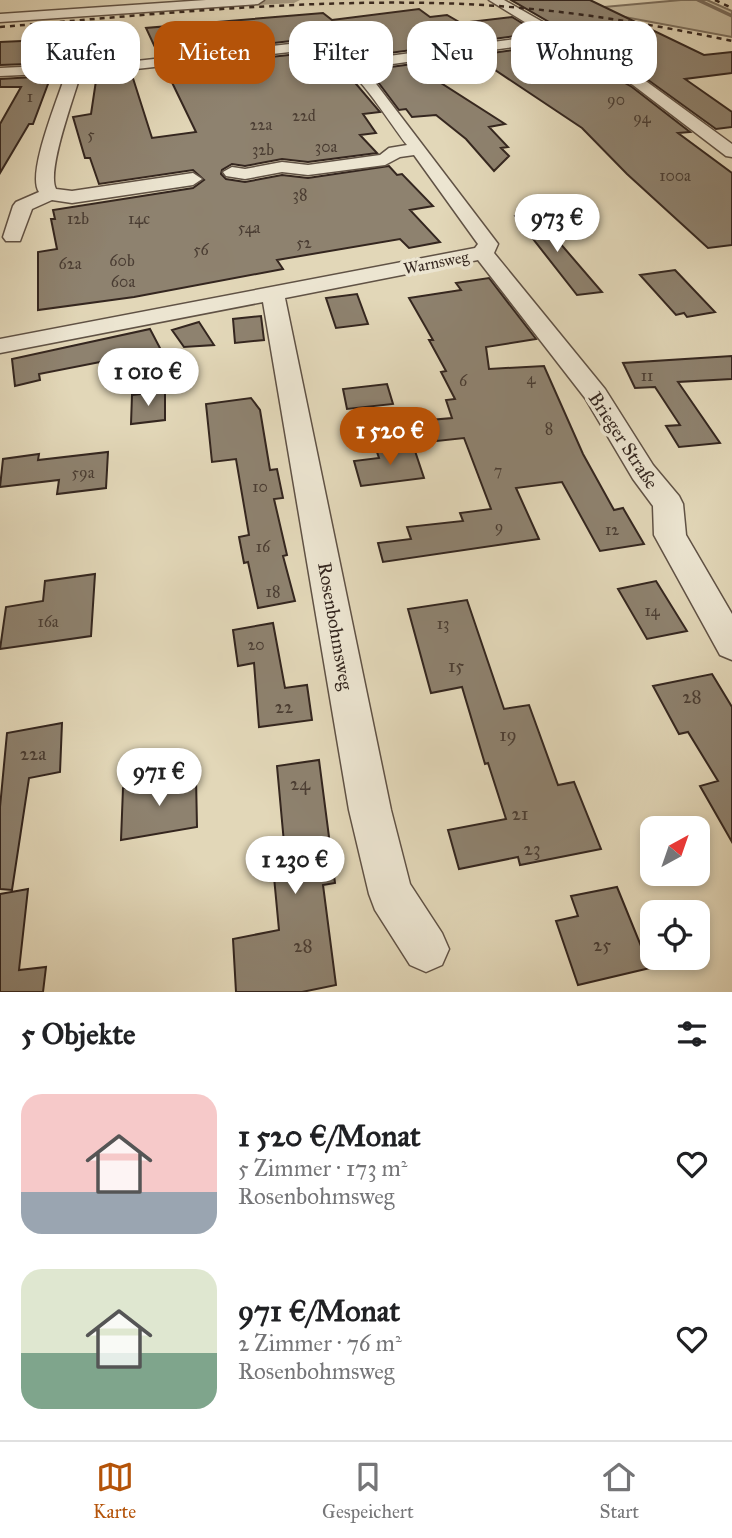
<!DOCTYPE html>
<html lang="de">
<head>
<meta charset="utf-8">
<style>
  :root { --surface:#fff; --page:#f2f2f2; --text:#202124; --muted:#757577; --line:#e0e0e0; --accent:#b45309 }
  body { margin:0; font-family:"IM FELL Great Primer",serif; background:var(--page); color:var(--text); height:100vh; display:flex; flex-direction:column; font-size:26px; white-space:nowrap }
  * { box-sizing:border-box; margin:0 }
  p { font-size:23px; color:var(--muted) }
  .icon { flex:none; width:38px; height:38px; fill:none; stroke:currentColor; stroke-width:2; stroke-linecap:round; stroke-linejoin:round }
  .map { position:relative; height:992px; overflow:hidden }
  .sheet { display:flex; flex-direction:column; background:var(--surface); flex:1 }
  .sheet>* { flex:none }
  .top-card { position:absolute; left:21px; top:21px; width:691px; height:63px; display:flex; gap:14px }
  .needle { width:46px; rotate:40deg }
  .fabs { position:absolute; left:640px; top:816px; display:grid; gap:14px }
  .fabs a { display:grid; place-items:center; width:70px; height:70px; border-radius:14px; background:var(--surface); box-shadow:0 4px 10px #0003; font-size:35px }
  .price { position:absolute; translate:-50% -60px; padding:0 16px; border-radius:24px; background:#fff; color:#222; font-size:23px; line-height:46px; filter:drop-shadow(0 2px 4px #0008) }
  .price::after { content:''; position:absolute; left:50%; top:42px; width:21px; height:16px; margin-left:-10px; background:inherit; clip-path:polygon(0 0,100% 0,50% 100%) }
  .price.current { background:var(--accent); color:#fff }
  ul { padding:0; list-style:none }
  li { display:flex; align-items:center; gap:21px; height:175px; padding:0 21px }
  li span { display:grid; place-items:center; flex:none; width:196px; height:140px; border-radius:21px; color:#555 }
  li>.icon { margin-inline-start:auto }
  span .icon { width:84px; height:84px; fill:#fffc; stroke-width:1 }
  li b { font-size:30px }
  h2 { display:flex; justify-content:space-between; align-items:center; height:84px; padding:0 21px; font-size:30px }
  .chip { padding:0 24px; border-radius:21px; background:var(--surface); box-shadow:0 4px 10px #0003; font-size:24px; line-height:63px }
  .chip.current { background:var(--accent); color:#fff }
  .tabs { display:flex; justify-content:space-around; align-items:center; height:98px; border-top:2px solid var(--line); background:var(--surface); font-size:19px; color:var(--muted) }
  .tabs a { display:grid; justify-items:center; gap:4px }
  .tabs .current { color:var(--accent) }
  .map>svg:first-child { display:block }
  .green { fill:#c4b99e; stroke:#7c705e; stroke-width:2 }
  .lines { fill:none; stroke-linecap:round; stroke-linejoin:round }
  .stream { stroke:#796c5c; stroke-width:3.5 }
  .canal { fill:#a79b84; fill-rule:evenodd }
  .building { fill:#8e826f; stroke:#34261f; stroke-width:2 }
  .minor-casing { stroke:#605245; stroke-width:3 }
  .minor { fill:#ece5d1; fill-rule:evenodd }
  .rail { stroke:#34261f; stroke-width:2.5; stroke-dasharray:5 5; stroke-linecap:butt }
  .labels { text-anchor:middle; stroke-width:7; stroke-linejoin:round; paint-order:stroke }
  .number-label { font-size:16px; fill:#4a3d33 }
  .far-street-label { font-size:16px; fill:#34261f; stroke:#ece5d1 }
  .street-label { font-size:19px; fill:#34261f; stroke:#ece5d1 }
  .near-number-label { font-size:19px; fill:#4a3d33 }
</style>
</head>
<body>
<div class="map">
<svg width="732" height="992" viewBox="0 0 732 992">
  <rect width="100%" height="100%" fill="#e2d7b8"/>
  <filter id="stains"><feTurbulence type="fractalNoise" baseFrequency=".00286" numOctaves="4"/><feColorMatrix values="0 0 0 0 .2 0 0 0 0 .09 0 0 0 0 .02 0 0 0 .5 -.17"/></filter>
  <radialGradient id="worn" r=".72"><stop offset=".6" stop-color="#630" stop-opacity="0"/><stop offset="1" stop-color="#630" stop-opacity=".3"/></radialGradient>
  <path class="green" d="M681,0H707L732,11V37L619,16L560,11Z"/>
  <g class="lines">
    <path class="stream" d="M698,0L732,16"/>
    <path class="canal" d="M300,0L294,3L223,7L217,4L234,0Z"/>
  </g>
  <path class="building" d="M511,0H590L704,55L732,52V73L685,79L732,112V127L716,129L644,77Z
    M419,9L430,17L447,15L461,23L512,17L538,33L360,57L341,43L317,38L159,56L146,28L323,13L332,20Z
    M118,31L127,59L99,61L103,32Z
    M65,39L56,63L0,65V42Z
    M556,44L632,87L690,132L678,133L732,173V245L708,248L627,174L582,128L486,64L427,74L505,124L489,127L508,147L501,148L509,156L494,171L466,139L436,115L412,117L406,109L399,110L369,70Z
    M317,52L340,65L380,112L363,114L376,133L360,135L377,153L308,162L282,159L245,166L232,164L222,170L221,174L226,179L245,182L282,175L308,178L389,166L397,175L402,174L433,206L410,210L440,242L409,248L400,239L277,260L283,269L134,297L38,310V252L57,249L51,219H55L53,210L193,188L204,180L193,170L99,184L90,158H85L73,117L91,114L97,74L131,72L152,138L196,132L165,68Z
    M51,76L33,124H29L0,173V124L21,87H0V79Z
    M528,206L602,292L577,295L515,216Z
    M675,270L715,312L687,317L684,313L676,315L640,275Z
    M489,278L536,339L486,347L489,369L544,366L583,454L614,510L623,508L644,544L600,551L562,482L516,488L539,539L383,562L378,543L411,539L407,527L463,521L460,513L491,509L464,438L437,441L430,420L452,418L446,400L455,399L441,372L446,371L429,340H433L409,298L461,290L456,283Z
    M357,294L368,324L336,328L326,298Z
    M261,316L264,340L235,343L233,319Z
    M199,322L214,345L184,347L172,330Z
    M150,329L161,350L39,374L40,380L15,386L12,359Z
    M732,356V379L678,382L720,443L679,447L666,426L680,425L655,387L635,388L623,363Z
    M387,384L393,404L347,409L343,389Z
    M165,391V420L131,424L132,395Z
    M251,398L260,410L270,470L277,469L283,498L274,499L287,555L283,556L295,601L258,608L248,562L244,563L239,537L249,535L236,459L212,462L206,404Z
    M413,445L424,478L361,486L354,461L379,458L376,449Z
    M108,452L106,488L57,494L59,480L0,487L3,459L39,454L38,460Z
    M95,574L91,636L0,649L6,607L43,601L45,581Z
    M656,581L687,631L647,639L618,589Z
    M467,600L504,709L529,705L558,785L574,782L601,849L520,865L518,857L459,869L448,830L506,819L488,763L485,764L462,687L431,693L408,609Z
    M273,623L285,688L307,685L312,720L259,727L254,663L238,666L233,630Z
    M712,674L732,707V842L700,786L718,781L688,732L679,734L653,686Z
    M62,723L60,772L29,778L12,890L0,889V807L7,733Z
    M319,760L335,883L323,885L336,985L302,992H236L233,939L279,930L271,845L284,843L277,766Z
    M196,777L197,827L121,840L123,788Z
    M617,887L650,968L578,985L556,921L578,916L571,896Z
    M28,889L19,970L46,967L43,992H0V894Z"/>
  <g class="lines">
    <g class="minor-casing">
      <path id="minor" d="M206,0H264L258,4L0,22V14Z
        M489,0H504L643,79L732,144V157L726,156L633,85L557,41L364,68L495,240L498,244L494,253L605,389L653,465L679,496L683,504L686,535L732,614V660L720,655L654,535L653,506L633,479L585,398L478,260L285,298L391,810L410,884L442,933L449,949L442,965L426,972L410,965L375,910L369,894L349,810L263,302L0,353V339L475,248L478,244L414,155L400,157L385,165L308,175L282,172L245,179L226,176L223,172L232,167L245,169L282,162L308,165L380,155L389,148L407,145C385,117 350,56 317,49L127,70L81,72C75,95 46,171 56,189L72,191L193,173L202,179L193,185L72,203L52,200L32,209L20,241H6L3,237L13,206L16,202L39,192C26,174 59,96 66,73L0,76V68L127,62L317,41L340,46L359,60L546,35Z"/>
    </g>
    <use href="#minor" class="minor"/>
    <path class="rail" d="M715,0L732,8
      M0,27C144,15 289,0 433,3C534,5 633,20 732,41"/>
  </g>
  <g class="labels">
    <g class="number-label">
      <text x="30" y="102">1</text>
      <text x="616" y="105">90</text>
      <text x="304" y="121">22d</text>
      <text x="642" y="123">94</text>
      <text x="261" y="130">22a</text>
      <text x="91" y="140">5</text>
      <text x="326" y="152">30a</text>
      <text x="263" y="155">32b</text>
      <text x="675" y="181">100a</text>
      <text x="300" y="200">38</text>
      <text x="78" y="224">12b</text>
      <text x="139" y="224">14c</text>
      <text x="249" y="233">54a</text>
      <text x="304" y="248">52</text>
      <text x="201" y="255">56</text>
      <text x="122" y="266">60b</text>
      <text x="70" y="269">62a</text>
      <text x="123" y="287">60a</text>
      <text x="647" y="381">11</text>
      <text x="531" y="384">4</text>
      <text x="463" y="386">6</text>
      <text x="549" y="434">8</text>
      <text x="498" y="476">7</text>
      <text x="83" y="478">59a</text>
      <text x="260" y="492">10</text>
      <text x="499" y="532">9</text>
      <text x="612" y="535">12</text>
      <text x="263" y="552">16</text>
      <text x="273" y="597">18</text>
      <text x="652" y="616">14</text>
      <text x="48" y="627">16a</text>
      <text x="443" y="629">13</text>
      <text x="256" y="650">20</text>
    </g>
    <g class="far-street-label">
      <text transform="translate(436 262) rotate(-11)" y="6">Warnsweg</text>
    </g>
    <g class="street-label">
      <text transform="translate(624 440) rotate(57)" y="7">Brieger Straße</text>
      <text transform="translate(336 626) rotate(80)" y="7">Rosenbohmsweg</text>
    </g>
    <g class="near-number-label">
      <text x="456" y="672">15</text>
      <text x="692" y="703">28</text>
      <text x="284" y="713">22</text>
      <text x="508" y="741">19</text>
      <text x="33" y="760">22a</text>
      <text x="300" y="790">24</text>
      <text x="520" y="820">21</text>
      <text x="532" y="855">23</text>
      <text x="602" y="951">25</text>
      <text x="303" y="952">28</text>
    </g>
  </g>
  <rect width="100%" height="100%" filter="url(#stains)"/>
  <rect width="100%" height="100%" fill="url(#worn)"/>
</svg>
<div class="fabs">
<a><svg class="needle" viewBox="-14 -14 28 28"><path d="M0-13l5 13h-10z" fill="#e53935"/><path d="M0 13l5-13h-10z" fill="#757577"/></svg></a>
<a><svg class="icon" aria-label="locate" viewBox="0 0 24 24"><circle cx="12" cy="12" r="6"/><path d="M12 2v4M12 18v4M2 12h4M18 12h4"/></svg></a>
</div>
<b class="price" style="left:557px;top:254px">973 €</b>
<b class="price" style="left:148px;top:408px">1 010 €</b>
<b class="price current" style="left:390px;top:467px">1 520 €</b>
<b class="price" style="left:159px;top:808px">971 €</b>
<b class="price" style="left:295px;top:896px">1 230 €</b>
<div class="top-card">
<a class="chip">Kaufen</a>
<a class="chip current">Mieten</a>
<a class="chip">Filter</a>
<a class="chip">Neu</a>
<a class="chip">Wohnung</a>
</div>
</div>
<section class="sheet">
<h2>5 Objekte<svg class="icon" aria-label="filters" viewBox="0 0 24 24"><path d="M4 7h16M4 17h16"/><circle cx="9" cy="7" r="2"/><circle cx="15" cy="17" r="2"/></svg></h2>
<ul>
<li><span style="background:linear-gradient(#f6c9c9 70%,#9aa5b1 0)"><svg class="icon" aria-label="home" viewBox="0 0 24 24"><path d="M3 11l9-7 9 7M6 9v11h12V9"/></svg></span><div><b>1 520 €/Monat</b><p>5 Zimmer · 173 m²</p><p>Rosenbohmsweg</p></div><svg class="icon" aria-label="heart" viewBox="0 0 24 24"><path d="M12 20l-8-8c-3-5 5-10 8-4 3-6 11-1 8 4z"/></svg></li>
<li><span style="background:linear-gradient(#dfe7d0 60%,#7fa58c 0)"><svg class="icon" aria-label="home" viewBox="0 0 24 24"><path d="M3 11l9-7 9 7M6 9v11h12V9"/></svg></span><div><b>971 €/Monat</b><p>2 Zimmer · 76 m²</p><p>Rosenbohmsweg</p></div><svg class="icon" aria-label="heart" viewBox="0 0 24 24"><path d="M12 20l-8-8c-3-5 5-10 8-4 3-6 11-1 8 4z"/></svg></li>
</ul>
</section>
<nav class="tabs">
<a class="current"><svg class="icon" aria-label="map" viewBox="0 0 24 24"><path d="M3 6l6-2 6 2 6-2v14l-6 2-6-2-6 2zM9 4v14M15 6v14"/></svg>Karte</a>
<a><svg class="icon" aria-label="saved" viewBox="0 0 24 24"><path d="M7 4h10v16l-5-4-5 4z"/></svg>Gespeichert</a>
<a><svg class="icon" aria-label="home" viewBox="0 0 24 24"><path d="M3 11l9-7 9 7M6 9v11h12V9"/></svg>Start</a>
</nav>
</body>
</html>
